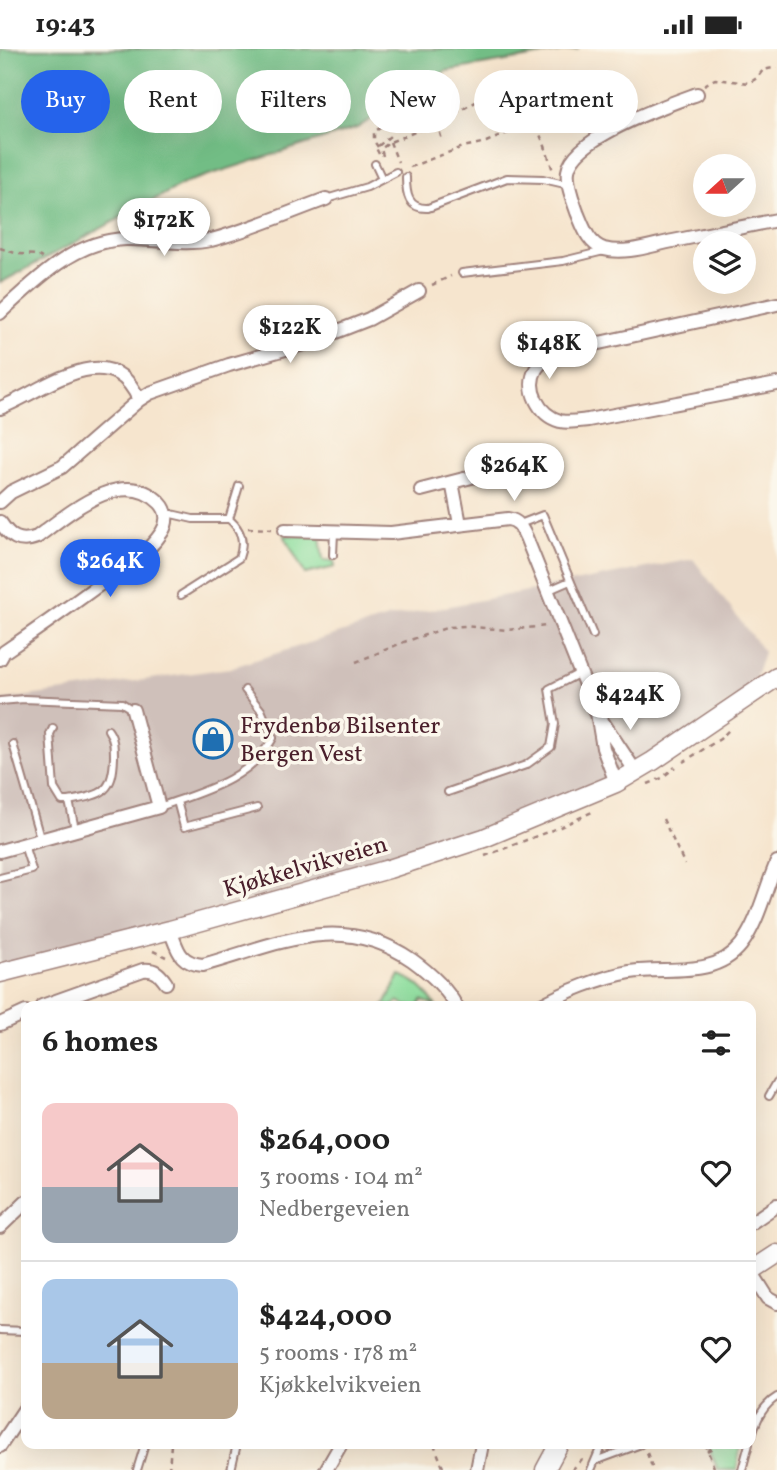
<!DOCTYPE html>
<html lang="en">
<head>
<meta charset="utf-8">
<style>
  :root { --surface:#fff; --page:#f2f2f2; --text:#222; --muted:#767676; --line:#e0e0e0; --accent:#2563eb }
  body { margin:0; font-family:Vollkorn,serif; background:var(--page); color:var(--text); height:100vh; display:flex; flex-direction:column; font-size:26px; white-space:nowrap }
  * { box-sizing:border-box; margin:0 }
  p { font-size:23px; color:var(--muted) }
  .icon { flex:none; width:38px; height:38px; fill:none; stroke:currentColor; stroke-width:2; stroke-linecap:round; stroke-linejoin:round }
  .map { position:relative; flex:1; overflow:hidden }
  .side { position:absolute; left:21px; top:952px; width:735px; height:448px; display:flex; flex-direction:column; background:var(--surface); border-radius:14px; box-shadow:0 7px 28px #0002 }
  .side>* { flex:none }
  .guide { position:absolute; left:21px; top:21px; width:735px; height:63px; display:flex; gap:14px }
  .needle { width:46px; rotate:249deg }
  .fabs { position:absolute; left:693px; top:105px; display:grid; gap:14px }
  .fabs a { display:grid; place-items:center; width:63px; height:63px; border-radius:50%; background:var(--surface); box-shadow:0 7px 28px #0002; font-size:35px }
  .price { position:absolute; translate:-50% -60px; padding:0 16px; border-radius:24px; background:#fff; color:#222; font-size:23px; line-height:46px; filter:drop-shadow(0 2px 4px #0008) }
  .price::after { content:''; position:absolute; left:50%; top:42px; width:21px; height:16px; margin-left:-10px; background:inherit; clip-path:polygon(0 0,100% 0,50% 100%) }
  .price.on { background:var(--accent); color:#fff }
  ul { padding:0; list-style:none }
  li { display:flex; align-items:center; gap:21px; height:175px; padding:0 21px }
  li+li { border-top:2px solid var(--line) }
  li span { display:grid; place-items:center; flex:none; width:196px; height:140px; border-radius:14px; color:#555 }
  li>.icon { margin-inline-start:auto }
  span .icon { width:84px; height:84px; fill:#fffc; stroke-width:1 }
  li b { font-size:30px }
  h2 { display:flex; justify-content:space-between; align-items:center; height:84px; padding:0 21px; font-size:30px }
  .tag { padding:0 24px; border-radius:32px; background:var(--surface); box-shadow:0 7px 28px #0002; font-size:24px; line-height:63px }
  .tag.on { background:var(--accent); color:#fff }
  .status { display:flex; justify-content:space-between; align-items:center; height:49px; padding:0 35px; background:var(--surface); direction:ltr }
  .status svg { height:19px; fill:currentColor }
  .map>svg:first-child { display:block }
  .industrial { fill:#cfc0ba }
  .green { fill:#8ede9e; stroke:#6c7e64; stroke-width:2 }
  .forest { fill:#72bd85; stroke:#5e6e58; stroke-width:2 }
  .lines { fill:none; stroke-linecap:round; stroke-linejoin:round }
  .lane-casing { stroke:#a0827c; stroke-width:10 }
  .street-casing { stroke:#a0827c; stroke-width:16 }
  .secondary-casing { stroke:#a0827c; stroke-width:21 }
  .path { stroke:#a0827c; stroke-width:2.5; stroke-dasharray:5 5; stroke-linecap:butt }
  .lane { stroke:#fff; stroke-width:6 }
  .street { stroke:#fff; stroke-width:12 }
  .secondary { stroke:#fff; stroke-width:18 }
  .labels { text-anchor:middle; stroke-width:7; stroke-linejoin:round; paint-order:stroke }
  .poi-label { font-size:24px; fill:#4a1f2b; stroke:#fbf7ec; text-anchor:start }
  .street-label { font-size:24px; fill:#4a1f2b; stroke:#fbf7ec }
</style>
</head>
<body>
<div class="status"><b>19:43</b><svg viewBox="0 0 49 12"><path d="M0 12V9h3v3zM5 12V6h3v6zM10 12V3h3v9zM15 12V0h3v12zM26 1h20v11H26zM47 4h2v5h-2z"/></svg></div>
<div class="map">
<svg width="777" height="1421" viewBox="0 0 777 1421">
  <rect width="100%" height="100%" fill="#fbf7ec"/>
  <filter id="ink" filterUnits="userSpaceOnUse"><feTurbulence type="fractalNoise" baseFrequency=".0143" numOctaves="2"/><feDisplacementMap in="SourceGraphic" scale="14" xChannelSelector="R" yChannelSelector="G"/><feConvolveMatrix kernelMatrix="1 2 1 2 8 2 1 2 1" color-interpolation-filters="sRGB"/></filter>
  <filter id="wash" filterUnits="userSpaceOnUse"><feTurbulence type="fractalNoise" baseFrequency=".00686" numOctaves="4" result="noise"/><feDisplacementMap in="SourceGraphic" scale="28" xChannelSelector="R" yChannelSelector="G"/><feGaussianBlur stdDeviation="1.57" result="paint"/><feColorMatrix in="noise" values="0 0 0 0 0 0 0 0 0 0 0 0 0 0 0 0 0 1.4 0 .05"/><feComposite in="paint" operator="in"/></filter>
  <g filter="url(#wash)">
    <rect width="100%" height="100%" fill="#f6e5ce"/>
    <path class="industrial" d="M693,510L764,603L753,637L652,708L472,793L0,917V651L230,619L388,569Z"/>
    <path class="green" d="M284,486L320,487L323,511L334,512L335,518L305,525Z
      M400,926C415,931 428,945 436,957L422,951L419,957H407L398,952L394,957H384Z
      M707,1395H740L737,1421H718Z"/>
    <path class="forest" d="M0,0H579L446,22L357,79L187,133L0,234Z"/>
  </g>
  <g filter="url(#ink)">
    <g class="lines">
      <g class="lane-casing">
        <path id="lane" d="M375,115L382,130
          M406,128C406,145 408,160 428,159L507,129L543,130L569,136
          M326,150L367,138L396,123
          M462,224L563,212L604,202
          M167,464L193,470H229C242,481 245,493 239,509L181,546
          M229,470L239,437
          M520,475L543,466L593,586
          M333,506L334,483
          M547,542L570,532
          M0,652L24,650L122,654L133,661
          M53,679L50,685L54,739L62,752H69
          M13,695L41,792
          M448,743L526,716L551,698L555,675L549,640L580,624
          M177,752L184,778L257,759
          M159,758C201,743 250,731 273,689L261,661L245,641
          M75,780L69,752C103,745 113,744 114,708C114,698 114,689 108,681
          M0,829L32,821L24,796
          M769,1047L777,1033
          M0,1281L26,1282
          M751,1389C755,1374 763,1356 777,1348
          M595,1412L641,1395
          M137,1421L145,1395
          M231,1421L237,1395
          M591,1421L602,1395
          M742,1421L749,1395"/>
      </g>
      <g class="street-casing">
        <path id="street" d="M697,45C667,56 573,88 568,122C566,135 573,151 577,163C583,177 588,195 604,200C625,206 652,196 673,192C707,185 742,178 777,171
          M777,255L558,303C550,308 541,312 536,320C525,340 539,366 560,372C569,374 579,372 588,371L777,335
          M0,264C35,232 74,191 126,190C154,189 182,197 211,191C247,182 290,163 326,150
          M139,351L150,344L229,316L310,293L369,270L419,242
          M0,359C42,343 110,284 139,351L62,418L11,443L0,453
          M421,441L452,433
          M0,473C10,488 19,495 37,488C68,465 123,416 160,454C168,462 168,474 162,483C147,506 119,523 96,538C66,560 35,582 4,603L0,610
          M460,475L452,433L511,418
          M285,481L391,484L508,470C519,472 521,478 526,488L596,663L636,723
          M597,664L603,699L616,734
          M0,802L159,758L133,661
          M170,881C178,901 179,914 203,916C278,895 341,862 412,911C430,924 446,938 456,957
          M42,957L143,921C155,920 159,924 166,934
          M540,957C564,943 602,928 630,923C667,917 714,930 741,896C759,872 765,840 777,813
          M0,975L26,963
          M751,1174L777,1156
          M0,1178L26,1153
          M751,1222L768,1249L777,1254
          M0,1397L26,1358
          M326,1421L341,1395
          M477,1421L482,1395"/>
      </g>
      <g class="secondary-casing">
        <path id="secondary" d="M0,924L170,881L389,820L484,789L616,734L653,712L777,628
          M751,1222L777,1205
          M545,1421L559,1395"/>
      </g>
      <path class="path" d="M704,36L715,30L749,34L757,29L763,21L777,18
        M437,74L442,91
        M390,93L398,113
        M378,98L374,92V83L405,62
        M379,105L376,99L390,87
        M383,107L381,100L390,93L437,74L516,31L545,97L553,122
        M410,118L463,98L486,93L527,76L524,70L532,67
        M0,199L18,205L37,206L42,209
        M432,236L451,227
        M248,479L272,480
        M356,613L404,593L449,578L465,577L506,581L546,577
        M683,713L720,690L729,681
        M648,735L662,729L675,718
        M663,770L685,816
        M485,807L560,778L592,763
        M153,902L166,908
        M751,1348L760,1350
        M434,1395L444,1421
        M705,1395L715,1421
        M707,1402L720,1395
        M647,1404L653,1421
        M169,1421L171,1395
        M572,1421L585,1407"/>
      <use href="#lane" class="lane"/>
      <use href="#street" class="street"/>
      <use href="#secondary" class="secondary"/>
    </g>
  </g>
  <defs>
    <g id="shop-ring" transform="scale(2.0125)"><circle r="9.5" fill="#fbf7ec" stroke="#1f6fb2" stroke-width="1.5"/><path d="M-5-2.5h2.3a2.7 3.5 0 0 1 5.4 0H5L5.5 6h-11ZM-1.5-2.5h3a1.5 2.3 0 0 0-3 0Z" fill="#1f6fb2"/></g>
  </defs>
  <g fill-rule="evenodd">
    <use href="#shop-ring" x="213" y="690"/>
  </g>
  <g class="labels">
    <g class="poi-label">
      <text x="240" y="684">Frydenbø Bilsenter<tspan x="240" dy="28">Bergen Vest</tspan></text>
    </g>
    <g class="street-label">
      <text transform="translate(305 817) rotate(-16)" y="8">Kjøkkelvikveien</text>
    </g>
  </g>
</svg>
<div class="fabs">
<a><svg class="needle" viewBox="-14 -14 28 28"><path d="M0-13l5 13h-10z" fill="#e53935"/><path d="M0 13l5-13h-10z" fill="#767676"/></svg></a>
<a><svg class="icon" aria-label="layers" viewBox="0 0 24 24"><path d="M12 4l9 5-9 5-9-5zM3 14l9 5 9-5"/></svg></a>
</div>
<b class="price" style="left:164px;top:209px">$172K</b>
<b class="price" style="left:290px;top:316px">$122K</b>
<b class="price" style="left:549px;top:332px">$148K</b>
<b class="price" style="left:514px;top:454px">$264K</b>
<b class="price on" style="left:110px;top:550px">$264K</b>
<b class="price" style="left:630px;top:683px">$424K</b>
<div class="guide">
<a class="tag on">Buy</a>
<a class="tag">Rent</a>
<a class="tag">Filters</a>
<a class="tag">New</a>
<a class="tag">Apartment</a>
</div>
<section class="side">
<h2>6 homes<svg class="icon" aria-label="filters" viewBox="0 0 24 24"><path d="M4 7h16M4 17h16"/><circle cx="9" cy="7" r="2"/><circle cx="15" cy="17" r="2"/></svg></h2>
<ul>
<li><span style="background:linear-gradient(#f6c9c9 60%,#9aa5b1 0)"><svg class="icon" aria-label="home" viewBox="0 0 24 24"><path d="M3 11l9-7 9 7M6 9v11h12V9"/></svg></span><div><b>$264,000</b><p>3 rooms · 104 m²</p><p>Nedbergeveien</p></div><svg class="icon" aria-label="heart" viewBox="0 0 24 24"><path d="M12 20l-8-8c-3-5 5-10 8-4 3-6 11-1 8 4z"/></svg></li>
<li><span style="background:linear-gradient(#a9c7e8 60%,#b9a48a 0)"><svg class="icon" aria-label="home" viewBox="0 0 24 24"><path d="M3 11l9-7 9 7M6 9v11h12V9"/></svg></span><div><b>$424,000</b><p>5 rooms · 178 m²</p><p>Kjøkkelvikveien</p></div><svg class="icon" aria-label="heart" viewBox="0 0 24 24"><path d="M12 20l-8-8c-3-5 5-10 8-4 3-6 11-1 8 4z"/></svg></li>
</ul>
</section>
</div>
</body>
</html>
